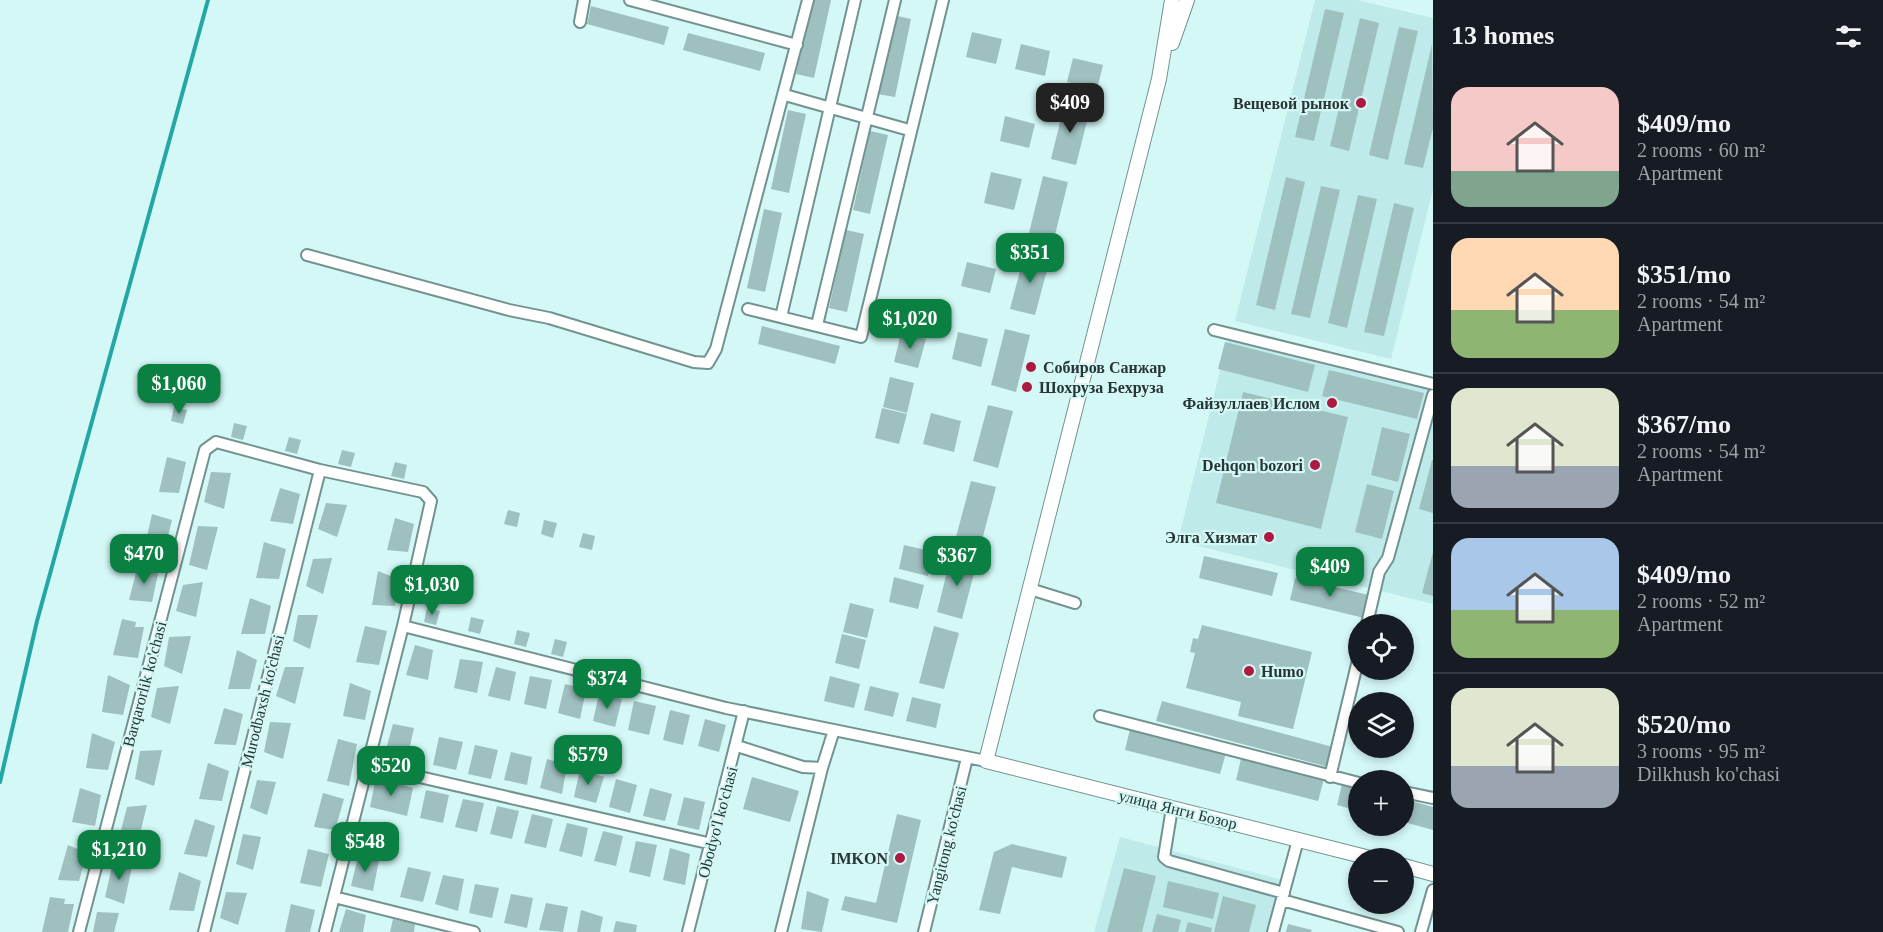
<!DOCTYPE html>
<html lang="en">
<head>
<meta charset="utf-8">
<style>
  :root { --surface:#171b24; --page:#20242c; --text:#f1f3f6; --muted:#9ea1a6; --line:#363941; --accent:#0b8043 }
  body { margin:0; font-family:Georgia,serif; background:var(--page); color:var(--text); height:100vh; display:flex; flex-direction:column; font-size:22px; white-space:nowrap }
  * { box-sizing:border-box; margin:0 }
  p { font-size:20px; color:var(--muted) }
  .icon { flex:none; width:33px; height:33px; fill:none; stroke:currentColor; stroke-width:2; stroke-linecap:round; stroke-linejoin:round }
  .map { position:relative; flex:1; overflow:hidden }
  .details { display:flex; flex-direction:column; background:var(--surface); width:450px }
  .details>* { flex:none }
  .buttons { position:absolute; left:1348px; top:614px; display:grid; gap:12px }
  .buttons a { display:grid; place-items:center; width:66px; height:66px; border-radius:50%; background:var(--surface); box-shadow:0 3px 9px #0003; font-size:30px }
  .price { position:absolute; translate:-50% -51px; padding:0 14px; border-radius:12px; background:var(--accent); color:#fff; font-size:20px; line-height:39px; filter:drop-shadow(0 2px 3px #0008) }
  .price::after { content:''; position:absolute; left:50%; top:36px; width:18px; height:14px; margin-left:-9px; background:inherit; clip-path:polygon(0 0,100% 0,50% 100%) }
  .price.selected { background:#222; color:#fff }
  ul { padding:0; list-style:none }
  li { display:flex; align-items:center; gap:18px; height:150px; padding:0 18px }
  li+li { border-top:2px solid var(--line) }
  li span { display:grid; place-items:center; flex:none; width:168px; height:120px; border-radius:18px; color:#555 }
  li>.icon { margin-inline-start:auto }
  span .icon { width:72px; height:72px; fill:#fffc; stroke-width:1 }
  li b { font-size:26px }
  h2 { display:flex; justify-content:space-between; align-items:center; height:72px; padding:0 18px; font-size:26px }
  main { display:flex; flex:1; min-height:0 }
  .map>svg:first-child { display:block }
  .built { fill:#beebe9 }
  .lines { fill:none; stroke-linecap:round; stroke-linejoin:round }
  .stream { stroke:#23a7a5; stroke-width:4 }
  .building { fill:#9ec0bf }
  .minor-casing { stroke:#729391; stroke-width:14 }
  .tertiary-casing { stroke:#729391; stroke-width:16 }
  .minor { stroke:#fff; stroke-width:10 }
  .tertiary { stroke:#fff; stroke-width:14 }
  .poi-dot { fill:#ad1941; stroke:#d4f8f6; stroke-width:2 }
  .labels { text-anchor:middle; stroke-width:4.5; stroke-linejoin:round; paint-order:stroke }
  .poi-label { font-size:16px; font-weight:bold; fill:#273535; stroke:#d4f8f6; text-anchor:end }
  .street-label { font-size:16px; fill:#273535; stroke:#d4f8f6 }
</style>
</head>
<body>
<main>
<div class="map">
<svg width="1433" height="932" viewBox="0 0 1433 932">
  <rect width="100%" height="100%" fill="#d4f8f6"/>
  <path class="built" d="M1315,0H1357L1433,18V189L1391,359L1235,321Z
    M1228,338L1433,389V604L1178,541Z
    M1120,837L1282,880L1267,932H1094Z"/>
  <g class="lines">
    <path class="stream" d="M0,782L37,621L208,0"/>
  </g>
  <path class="building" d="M812,0H831L814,78L796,74Z
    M591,6L669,27L664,45L587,24Z
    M1325,9L1344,13L1314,141L1295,137Z
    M893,15L911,19L895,97L877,94Z
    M1360,18L1379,23L1349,151L1330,146Z
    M1399,27L1418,31L1388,160L1369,155Z
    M972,32L1002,39L996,64L966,57Z
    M688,33L765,53L760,71L683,50Z
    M1021,44L1050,51L1045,76L1015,69Z
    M1432,44L1433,128L1423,168L1404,164Z
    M1073,58L1103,65L1097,89L1067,82Z
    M1065,102L1090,109L1076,165L1051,159Z
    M788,110L806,114L789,193L771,189Z
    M1005,116L1035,124L1029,148L1000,141Z
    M870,131L888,135L870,214L853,210Z
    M991,172L1022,179L1014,210L984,203Z
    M1043,176L1068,182L1054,239L1029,233Z
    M1286,177L1305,182L1275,310L1256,305Z
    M1321,186L1340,190L1310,318L1291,314Z
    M1358,195L1377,199L1347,328L1328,323Z
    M1394,203L1414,208L1384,336L1364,332Z
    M764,209L782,213L765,292L747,288Z
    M846,230L864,234L847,312L829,308Z
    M1025,252L1050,259L1035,315L1010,309Z
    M967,262L996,269L990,293L961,286Z
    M909,302L933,308L926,337L902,331Z
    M762,326L840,346L835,364L758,344Z
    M1005,329L1030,335L1016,392L991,385Z
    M958,332L988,339L981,367L952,359Z
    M901,333L926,339L918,368L894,362Z
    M1225,342L1315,365L1308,392L1218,369Z
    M1329,370L1424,393L1417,419L1322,396Z
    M890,377L914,383L907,413L883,407Z
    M1243,392L1348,417L1321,529L1216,503Z
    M988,405L1013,411L998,468L973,461Z
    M174,407L187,410L183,424L171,421Z
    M882,408L907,414L899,444L875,438Z
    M931,413L961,421L954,452L923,444Z
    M234,423L247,426L243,440L231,437Z
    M1382,427L1410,434L1398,482L1371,475Z
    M289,437L301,440L297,454L285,451Z
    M342,450L355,453L351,467L338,464Z
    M167,457L186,462L179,493L159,492Z
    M1432,460H1433V513L1419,509Z
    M395,462L407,465L404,479L391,476Z
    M211,472L231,473L224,509L204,502Z
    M971,481L996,487L981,544L956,537Z
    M1367,484L1394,491L1382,539L1355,532Z
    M280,488L300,494L293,524L270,521Z
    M326,503L347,505L337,537L318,529Z
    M508,510L520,513L517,527L504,524Z
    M152,514L172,520L165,548L145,546Z
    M395,518L414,524L408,552L387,550Z
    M544,520L557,523L553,538L541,534Z
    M198,526L218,527L207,570L189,565Z
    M583,533L595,536L592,550L579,547Z
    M264,542L286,549L279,579L256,578Z
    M904,545L934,552L928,576L899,569Z
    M1433,552V596L1422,593Z
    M951,556L977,562L962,619L937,612Z
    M1204,556L1278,573L1272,596L1199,578Z
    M332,558L323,594L306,586L313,559Z
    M138,565L158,574L152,602L129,600Z
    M378,571L400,580L395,606L372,605Z
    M894,577L924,585L918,609L889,602Z
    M1295,578L1369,595L1364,618L1290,600Z
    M203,582L196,617L176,611L183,585Z
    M250,598L271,606L265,634H241Z
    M850,603L874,609L867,638L843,632Z
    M427,608L440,611L436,625L424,622Z
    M298,615H318L310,649L293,641Z
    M471,617L484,620L480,634L468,631Z
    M122,619L136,622L135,627H144L138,658L113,655Z
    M1202,625L1312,652L1293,729L1238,716L1241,702L1186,688L1195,653L1190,652L1193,638L1198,639Z
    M365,626L387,631L379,665L356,662Z
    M934,626L959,633L944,689L919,683Z
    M517,630L530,633L526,647L514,644Z
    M842,634L866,640L859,669L835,663Z
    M191,636L182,674L164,666L169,637Z
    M555,639L567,642L563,657L551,654Z
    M415,645L433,650L428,680L406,675Z
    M237,650L257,660L250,689H228Z
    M460,659L483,662L477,693L454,688Z
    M285,667H304L295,704L276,696Z
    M496,667L516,672L510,701L488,696Z
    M108,675L130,685L123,715L102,712Z
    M530,676L552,680L546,709L524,704Z
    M830,676L860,684L854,708L824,701Z
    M350,683L371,691L365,720L343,716Z
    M565,684L586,689L580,719L558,713Z
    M179,686L170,724L151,717L157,688Z
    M870,686L899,693L893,717L864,710Z
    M599,694L622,699L615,727L593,721Z
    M912,697L941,704L936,728L906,721Z
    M634,701L656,706L649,735L628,730Z
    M1162,701L1333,747L1328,767L1156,721Z
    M224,708L243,714L236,745L214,744Z
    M670,710L690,715L683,745L663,740Z
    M705,719L726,725L719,752L698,746Z
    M270,722L291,723L283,759L264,752Z
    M393,724L414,728L407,759L385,753Z
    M1130,729L1226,753L1220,774L1125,750Z
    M92,733L115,742L108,770L86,768Z
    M439,737L463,742L456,770L433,765Z
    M338,739L357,744L349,786L327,781Z
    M475,745L498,750L491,779L468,774Z
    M162,750L154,786L135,779L140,751Z
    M511,752L532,757L527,785L504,780Z
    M547,759L567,765L562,794L540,788Z
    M1241,759L1324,779L1318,801L1236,780Z
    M208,763L229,771L222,801L199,799Z
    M580,769L604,777L596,803L574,797Z
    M376,777L413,788L407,816L370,807Z
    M752,777L799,791L790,822L743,809Z
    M616,779L637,785L630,813L609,807Z
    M257,780L276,782L267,815L250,808Z
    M1342,784L1359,788V811L1337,805Z
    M80,788L101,795L95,826L72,822Z
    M650,788L672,794L665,821L643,816Z
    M426,790L449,795L443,823L420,818Z
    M323,793L344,799L335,830L314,827Z
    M684,797L705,802L699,830L677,825Z
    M463,799L484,803L477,832L455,827Z
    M1404,799L1433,807V830L1404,822Z
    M147,805L138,842L119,838L127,807Z
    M497,806L519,811L512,839L490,834Z
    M532,814L553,819L546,848L524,843Z
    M897,814L921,820L897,923L841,910L845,896L876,903Z
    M195,819L215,826L207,857L184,854Z
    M567,823L588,828L582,857L559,851Z
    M603,831L623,836L616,866L594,861Z
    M243,834L261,837L253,870L236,864Z
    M636,841L657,845L650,877L629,872Z
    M1012,844L1067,857L1062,878L1012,867L1000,914L979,910L994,852Z
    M68,845L87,853L79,881L58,880Z
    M670,848L690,854L685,885L663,880Z
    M308,849L329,854L321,887L300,883Z
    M358,856L379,860L373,891L351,886Z
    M113,862H133L124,904L105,897Z
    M408,867L431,872L423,902L400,897Z
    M1124,868L1156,876L1142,932H1107Z
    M179,872L201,881L194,911L169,910Z
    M443,875L464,879L458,911L435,904Z
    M1168,881L1219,893L1213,919L1163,907Z
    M475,884L499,888L492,918L469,913Z
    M807,891L829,899L822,932L801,929Z
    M226,892L247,893L238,925L220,918Z
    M511,894L533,898L527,928L504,923Z
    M1223,896L1256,905L1249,932H1214Z
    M50,897L65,899L64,904H74L68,932H42Z
    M546,903L568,907L563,932L539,930Z
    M291,904L315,910L310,932H285Z
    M346,909L366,915L363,932H339Z
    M581,910L603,917L600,932H577Z
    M97,912L119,913L114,932H93Z
    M1157,914L1181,920L1178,932H1152Z
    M393,919L415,924L414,932H390Z
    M616,921L637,925L636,932H613Z
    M1188,922L1212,928L1211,932H1185Z
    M1288,924L1312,930L1311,932H1286Z"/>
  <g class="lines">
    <g class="minor-casing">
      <path id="minor" d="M630,0L797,45
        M580,22L584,0
        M785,95L909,130
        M307,255L509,310L549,318L694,362L708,363L716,349L808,0
        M748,309L861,337L943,0
        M781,317L855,0
        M817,325L895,0
        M1214,330L1433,384
        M1030,589L1075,603
        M1367,624L1379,572L1388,558L1433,395
        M403,626L726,708L986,761
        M1100,716L1359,783
        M737,746L803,767L822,768L834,730
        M367,765L712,844
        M1330,777L1359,656
        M1404,792L1433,798
        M1172,808L1164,857L1169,861L1284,893
        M334,897L474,932
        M1282,900L1398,932
        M79,932L205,450L216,442L320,470L423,492L431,501L403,626L325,932
        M204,932L320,470
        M688,932L744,711
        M781,932L822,768
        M924,932L967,758
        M1273,932L1298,840
        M1421,932L1433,890"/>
    </g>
    <g class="tertiary-casing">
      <path id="tertiary" d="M1172,0L1159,79L986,761L1370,858
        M1172,43L1187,0
        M1404,866L1433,874"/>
    </g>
    <use href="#minor" class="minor"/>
    <use href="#tertiary" class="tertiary"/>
  </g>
  <g class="poi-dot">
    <circle cx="1361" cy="103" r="6"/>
    <circle cx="1031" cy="367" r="6"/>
    <circle cx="1027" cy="387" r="6"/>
    <circle cx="1332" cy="403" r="6"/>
    <circle cx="1315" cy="465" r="6"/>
    <circle cx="1269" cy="537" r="6"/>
    <circle cx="1249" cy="671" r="6"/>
    <circle cx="900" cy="858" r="6"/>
  </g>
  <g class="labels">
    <g class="poi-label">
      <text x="1349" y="109">Вещевой рынок</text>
      <text x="1043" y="373" text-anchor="start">Собиров Санжар</text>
      <text x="1039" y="393" text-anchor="start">Шохруза Бехруза</text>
      <text x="1320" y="409">Файзуллаев Ислом</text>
      <text x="1303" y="471">Dehqon bozori</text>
      <text x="1257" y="543">Элга Хизмат</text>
      <text x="1261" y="677" text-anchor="start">Humo</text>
      <text x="888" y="864">IMKON</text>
    </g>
    <g class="street-label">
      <text transform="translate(144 684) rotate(-75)" y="6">Barqarorlik ko'chasi</text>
      <text transform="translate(262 701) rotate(-76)" y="6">Murodbaxsh ko'chasi</text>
      <text transform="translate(1178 809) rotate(14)" y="6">улица Янги Бозор</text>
      <text transform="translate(717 822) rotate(-75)" y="6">Obodyo'l ko'chasi</text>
      <text transform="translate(946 845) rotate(-76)" y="6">Yangitong ko'chasi</text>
    </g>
  </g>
</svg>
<div class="buttons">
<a><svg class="icon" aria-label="locate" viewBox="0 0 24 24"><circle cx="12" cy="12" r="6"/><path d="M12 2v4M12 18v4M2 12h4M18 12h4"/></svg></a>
<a><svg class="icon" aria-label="layers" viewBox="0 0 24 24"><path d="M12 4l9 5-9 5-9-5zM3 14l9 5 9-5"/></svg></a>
<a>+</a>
<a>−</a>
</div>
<b class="price selected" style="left:1070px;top:134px">$409</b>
<b class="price" style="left:1030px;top:284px">$351</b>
<b class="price" style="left:910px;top:350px">$1,020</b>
<b class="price" style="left:179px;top:415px">$1,060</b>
<b class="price" style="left:144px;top:585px">$470</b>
<b class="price" style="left:957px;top:587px">$367</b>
<b class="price" style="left:1330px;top:598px">$409</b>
<b class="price" style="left:432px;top:616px">$1,030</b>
<b class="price" style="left:607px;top:710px">$374</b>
<b class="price" style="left:588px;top:786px">$579</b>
<b class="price" style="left:391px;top:797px">$520</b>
<b class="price" style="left:365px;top:873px">$548</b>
<b class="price" style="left:119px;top:881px">$1,210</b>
</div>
<section class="details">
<h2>13 homes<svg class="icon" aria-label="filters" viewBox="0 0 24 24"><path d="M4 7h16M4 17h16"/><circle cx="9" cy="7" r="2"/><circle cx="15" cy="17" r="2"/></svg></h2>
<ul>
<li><span style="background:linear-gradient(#f6c9c9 70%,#7fa58c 0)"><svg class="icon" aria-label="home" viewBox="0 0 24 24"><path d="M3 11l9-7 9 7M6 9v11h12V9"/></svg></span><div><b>$409/mo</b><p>2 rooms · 60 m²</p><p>Apartment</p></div></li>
<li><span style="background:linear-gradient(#ffd9b3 60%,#8fb573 0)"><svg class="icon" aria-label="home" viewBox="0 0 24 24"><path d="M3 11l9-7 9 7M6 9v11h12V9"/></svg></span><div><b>$351/mo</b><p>2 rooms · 54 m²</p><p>Apartment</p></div></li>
<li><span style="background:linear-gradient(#dfe7d0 65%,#9aa5b1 0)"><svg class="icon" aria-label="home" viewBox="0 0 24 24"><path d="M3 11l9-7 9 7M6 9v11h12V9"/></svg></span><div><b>$367/mo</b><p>2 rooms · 54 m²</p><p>Apartment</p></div></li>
<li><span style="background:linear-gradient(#a9c7e8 60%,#8fb573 0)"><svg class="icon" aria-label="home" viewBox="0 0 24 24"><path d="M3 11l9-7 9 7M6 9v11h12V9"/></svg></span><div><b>$409/mo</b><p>2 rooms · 52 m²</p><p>Apartment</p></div></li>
<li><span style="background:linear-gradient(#dfe7d0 65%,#9aa5b1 0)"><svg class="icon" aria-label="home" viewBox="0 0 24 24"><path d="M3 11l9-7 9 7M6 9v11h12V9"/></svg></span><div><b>$520/mo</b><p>3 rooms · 95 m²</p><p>Dilkhush ko'chasi</p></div></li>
</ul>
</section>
</main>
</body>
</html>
